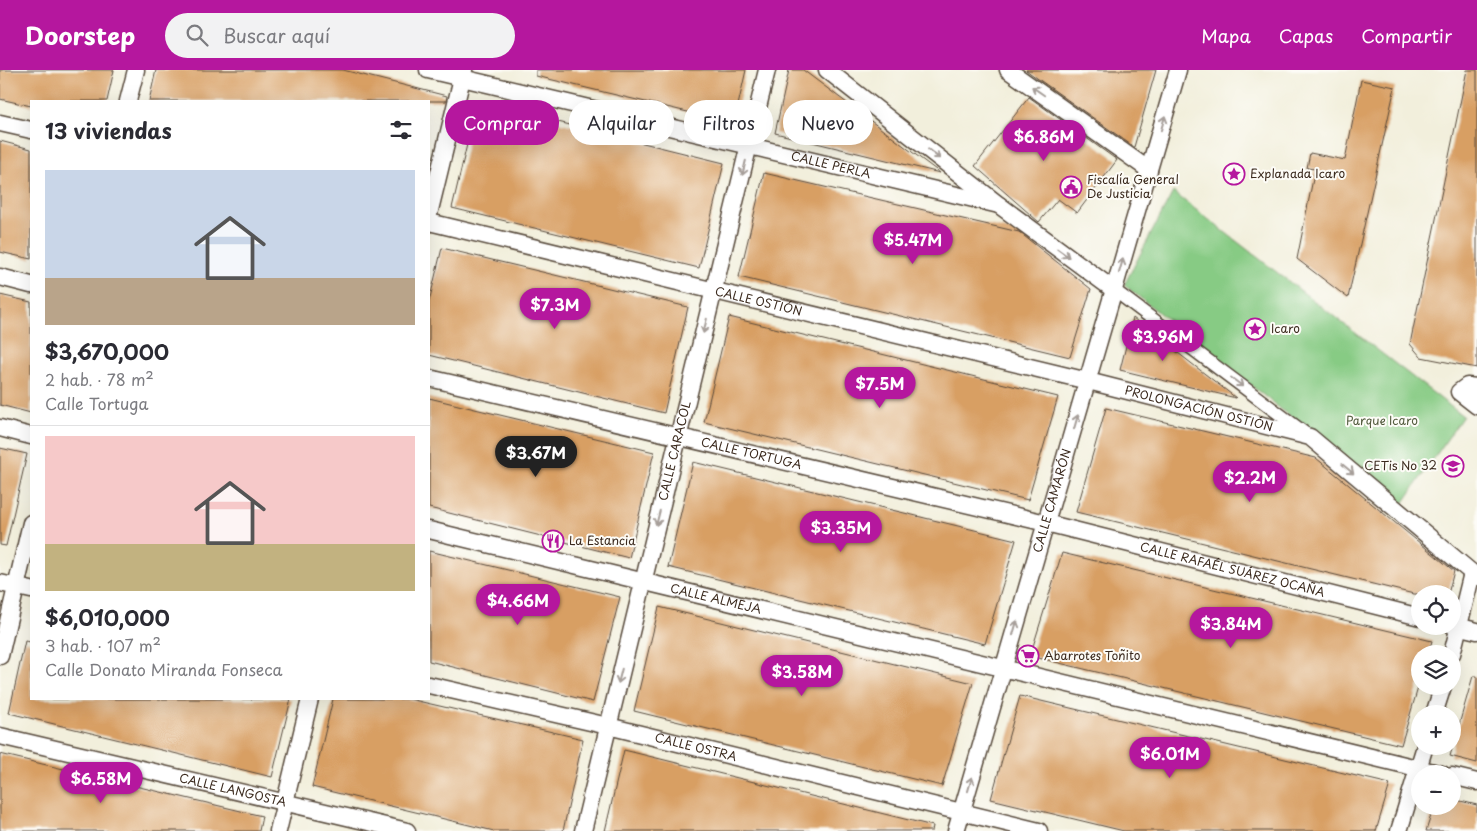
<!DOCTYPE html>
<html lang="es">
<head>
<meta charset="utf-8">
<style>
  :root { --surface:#fff; --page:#f2f2f3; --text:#2b2b33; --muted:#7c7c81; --line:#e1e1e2; --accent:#b5179e }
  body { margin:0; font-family:"Playpen Sans",sans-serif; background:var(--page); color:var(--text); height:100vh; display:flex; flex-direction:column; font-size:19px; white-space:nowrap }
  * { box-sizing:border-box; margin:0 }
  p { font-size:16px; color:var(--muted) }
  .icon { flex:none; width:28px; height:28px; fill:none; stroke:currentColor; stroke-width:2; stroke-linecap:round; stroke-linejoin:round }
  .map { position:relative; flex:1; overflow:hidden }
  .panel { position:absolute; left:30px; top:30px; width:400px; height:600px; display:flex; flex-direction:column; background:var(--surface); border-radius:0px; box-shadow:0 5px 20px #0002 }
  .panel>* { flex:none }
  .hud { position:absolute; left:445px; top:30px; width:475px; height:45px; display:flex; gap:10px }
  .buttons { position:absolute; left:1411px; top:515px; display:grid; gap:10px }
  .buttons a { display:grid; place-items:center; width:50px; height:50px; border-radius:50%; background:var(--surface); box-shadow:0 5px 20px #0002; font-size:25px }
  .price { position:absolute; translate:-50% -42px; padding:0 11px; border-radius:18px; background:var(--accent); color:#fff; font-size:16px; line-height:32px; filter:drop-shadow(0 1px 2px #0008) }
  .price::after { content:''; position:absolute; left:50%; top:30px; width:15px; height:11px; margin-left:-8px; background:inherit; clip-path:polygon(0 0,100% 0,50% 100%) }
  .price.current { background:#222; color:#fff }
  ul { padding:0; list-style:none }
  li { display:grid; align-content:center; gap:10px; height:265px; padding:0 15px }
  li+li { border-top:1px solid var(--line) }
  li span { display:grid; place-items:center; height:155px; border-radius:0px; color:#555 }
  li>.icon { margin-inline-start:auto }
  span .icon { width:90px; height:90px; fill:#fffc; stroke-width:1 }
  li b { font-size:21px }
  h2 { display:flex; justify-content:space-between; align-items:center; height:60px; padding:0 15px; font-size:21px }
  .chip { padding:0 18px; border-radius:22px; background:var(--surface); box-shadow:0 5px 20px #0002; font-size:18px; line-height:45px }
  .chip.current { background:var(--accent); color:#fff }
  header { display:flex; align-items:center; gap:30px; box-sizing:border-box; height:70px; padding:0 25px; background:var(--accent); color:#fff }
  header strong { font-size:24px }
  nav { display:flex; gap:28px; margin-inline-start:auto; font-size:18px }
  .search { width:350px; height:45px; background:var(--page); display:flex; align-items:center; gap:12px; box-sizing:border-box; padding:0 18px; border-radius:28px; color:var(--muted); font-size:19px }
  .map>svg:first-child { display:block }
  .park { fill:#87cb84; stroke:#617a51 }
  .building { fill:#d89f64 }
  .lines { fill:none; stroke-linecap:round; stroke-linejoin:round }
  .pedestrian-casing { stroke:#56483a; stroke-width:15 }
  .minor-casing { stroke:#56483a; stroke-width:19 }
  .pedestrian { stroke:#fff; stroke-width:12 }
  .minor { stroke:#fff; stroke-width:16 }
  .oneway { stroke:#a79f9a }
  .labels { text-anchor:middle; stroke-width:4; stroke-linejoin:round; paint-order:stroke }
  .street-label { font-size:12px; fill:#3b2a1e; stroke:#fdfcf7 }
  .poi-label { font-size:12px; fill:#3b2a1e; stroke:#fdfcf7; text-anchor:start }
  .park-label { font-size:12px; fill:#525a3d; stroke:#fdfcf7 }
</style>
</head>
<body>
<header>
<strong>Doorstep</strong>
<div class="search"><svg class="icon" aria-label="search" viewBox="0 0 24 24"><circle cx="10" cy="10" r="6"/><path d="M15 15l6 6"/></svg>Buscar aquí</div>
<nav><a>Mapa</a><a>Capas</a><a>Compartir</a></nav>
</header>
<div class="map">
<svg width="1477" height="761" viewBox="0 0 1477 761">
  <rect width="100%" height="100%" fill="#fdfcf7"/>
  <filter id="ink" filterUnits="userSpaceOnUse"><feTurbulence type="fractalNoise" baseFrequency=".02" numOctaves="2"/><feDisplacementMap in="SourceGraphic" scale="10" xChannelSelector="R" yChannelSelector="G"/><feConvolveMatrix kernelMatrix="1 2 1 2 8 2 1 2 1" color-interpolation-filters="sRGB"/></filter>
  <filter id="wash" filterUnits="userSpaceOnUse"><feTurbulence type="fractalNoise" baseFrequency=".0096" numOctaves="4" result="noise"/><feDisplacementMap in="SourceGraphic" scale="20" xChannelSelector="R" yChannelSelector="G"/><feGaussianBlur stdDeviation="1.12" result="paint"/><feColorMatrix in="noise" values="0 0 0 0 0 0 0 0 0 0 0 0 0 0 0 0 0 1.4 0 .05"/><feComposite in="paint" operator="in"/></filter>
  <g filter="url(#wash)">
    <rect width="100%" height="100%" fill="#f2efdc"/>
    <path class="park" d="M1173,122L1463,346L1402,435L1124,215Z"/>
    <g id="blocks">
      <path class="building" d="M0,0H114L107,31H31V36L0,29Z
        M156,0H343L447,26L446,31H149Z
        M536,0H746L734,53L536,6Z
        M789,0H803L940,103L775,63Z
        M1026,0H1156L1134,77L1041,11Z
        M1467,0H1477V298L1421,287L1410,274Z
        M1361,10L1395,17L1348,228L1297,189L1315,99L1307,98L1310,83L1345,90Z
        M1029,27L1117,90L1077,143L1058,129L1039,152L975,96Z
        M477,32L724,93L699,198L452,138Z
        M0,71L31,79V189L0,182Z
        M764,103L1019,162L1091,219L1070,287L739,207Z
        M442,178L688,237L664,343L429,285V232Z
        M0,225L31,232V343L0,335Z
        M729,247L1058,327L1028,430L704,352Z
        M1133,248L1151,262L1236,328L1120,300Z
        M429,328L654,382L629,488L429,438Z
        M1106,338L1316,388L1454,501L1448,524H1414L1076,442Z
        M0,378L27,384L6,476L0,475Z
        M693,392L1016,470L985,574L668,497Z
        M429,481L620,527L593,632L429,591Z
        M1062,483L1432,571L1428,584H1420V611L1401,675L1030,586Z
        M659,537L973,613L942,716L634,641Z
        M25,571L31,572V629H291L272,707L9,643Z
        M1473,606H1477V693L1450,686Z
        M1020,626L1390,714L1376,761H1124L991,729Z
        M333,629H409L583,669L563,761H494L312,717Z
        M624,680L933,756L932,761H605Z
        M0,684L262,746L259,761H0Z
        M1452,729L1477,735V761H1426L1434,736H1452Z"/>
    </g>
  </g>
  <g filter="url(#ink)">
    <use href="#blocks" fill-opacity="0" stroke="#56483a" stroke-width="1"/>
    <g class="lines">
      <g class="pedestrian-casing">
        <path id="pedestrian" d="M1114,220L1306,364"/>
      </g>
      <g class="minor-casing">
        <g id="minor">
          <path id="s1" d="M428,0L999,135"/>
          <path d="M827,0L999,135L1114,220"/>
          <path d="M1008,0L1149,100"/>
          <path d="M128,31L136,0"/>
          <path d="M0,53L31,60"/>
          <path d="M429,144L464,0"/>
          <path id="s2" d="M429,152L1088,311L1310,367L1477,507"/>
          <path d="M0,207L31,215"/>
          <path id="s3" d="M429,308L1046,453L1420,547"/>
          <path d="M1477,317L1467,316L1459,322L1477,336"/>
          <path d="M0,358L31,366"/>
          <path id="s4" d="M429,460L1442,704"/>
          <path d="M0,513L31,520"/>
          <path d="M1452,555L1477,561"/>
          <path d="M1452,584L1472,503"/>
          <path d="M0,586L31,453"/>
          <path id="s5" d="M429,615L608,656L1039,761"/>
          <path d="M1434,644L1443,616"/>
          <path id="s6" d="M0,666L407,761"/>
          <path d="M1452,706L1477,712"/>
          <path d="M278,761L310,629"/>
          <path id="s7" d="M583,761L767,0"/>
          <path id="s8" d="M956,761L1178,0"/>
          <path d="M1399,761L1425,676"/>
        </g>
      </g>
      <use href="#pedestrian" class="pedestrian"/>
      <use href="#minor" class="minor"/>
    </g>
    <defs><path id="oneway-shaft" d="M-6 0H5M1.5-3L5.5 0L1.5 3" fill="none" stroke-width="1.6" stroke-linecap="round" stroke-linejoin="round" transform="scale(1.25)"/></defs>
    <g class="oneway">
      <use href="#oneway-shaft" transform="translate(1038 21) rotate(-145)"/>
      <use href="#oneway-shaft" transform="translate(1163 53) rotate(-74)"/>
      <use href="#oneway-shaft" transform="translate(934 84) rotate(38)"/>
      <use href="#oneway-shaft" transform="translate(744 98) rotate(104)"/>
      <use href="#oneway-shaft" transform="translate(1063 183) rotate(36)"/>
      <use href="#oneway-shaft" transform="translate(1121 196) rotate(-74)"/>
      <use href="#oneway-shaft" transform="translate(705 256) rotate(104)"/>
      <use href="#oneway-shaft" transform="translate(1237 312) rotate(37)"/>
      <use href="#oneway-shaft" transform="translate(1076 352) rotate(-74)"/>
      <use href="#oneway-shaft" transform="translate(1348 399) rotate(40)"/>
      <use href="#oneway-shaft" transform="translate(658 448) rotate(104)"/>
      <use href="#oneway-shaft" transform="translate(1015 558) rotate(-74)"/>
      <use href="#oneway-shaft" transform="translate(620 606) rotate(104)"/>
      <use href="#oneway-shaft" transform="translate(970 714) rotate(-74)"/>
    </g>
  </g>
  <defs>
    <g id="sight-ring" transform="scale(1.125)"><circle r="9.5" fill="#fdfcf7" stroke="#b5179e" stroke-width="1.5"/><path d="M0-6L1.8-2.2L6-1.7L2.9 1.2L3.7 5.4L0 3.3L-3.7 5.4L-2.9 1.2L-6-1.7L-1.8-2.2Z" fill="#b5179e"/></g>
    <g id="civic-ring" transform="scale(1.125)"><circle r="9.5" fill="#fdfcf7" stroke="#b5179e" stroke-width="1.5"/><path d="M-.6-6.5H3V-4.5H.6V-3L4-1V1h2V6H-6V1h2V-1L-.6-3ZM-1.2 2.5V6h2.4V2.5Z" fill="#b5179e"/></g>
    <g id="school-ring" transform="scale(1.125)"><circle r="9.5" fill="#fdfcf7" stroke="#b5179e" stroke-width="1.5"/><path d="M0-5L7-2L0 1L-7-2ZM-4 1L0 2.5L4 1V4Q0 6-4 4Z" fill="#b5179e"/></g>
    <g id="restaurant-ring" transform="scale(1.125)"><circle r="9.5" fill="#fdfcf7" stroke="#b5179e" stroke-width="1.5"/><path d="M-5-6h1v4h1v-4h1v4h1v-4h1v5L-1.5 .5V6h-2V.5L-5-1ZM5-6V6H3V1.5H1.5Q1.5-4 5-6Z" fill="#b5179e"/></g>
    <g id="supermarket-ring" transform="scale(1.125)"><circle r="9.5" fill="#fdfcf7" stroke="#b5179e" stroke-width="1.5"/><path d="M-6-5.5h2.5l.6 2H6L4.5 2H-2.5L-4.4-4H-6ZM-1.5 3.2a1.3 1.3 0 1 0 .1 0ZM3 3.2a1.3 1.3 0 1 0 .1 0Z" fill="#b5179e"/></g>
  </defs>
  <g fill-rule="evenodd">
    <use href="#sight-ring" x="1234" y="104"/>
    <use href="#civic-ring" x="1071" y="117"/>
    <use href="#sight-ring" x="1255" y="259"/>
    <use href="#school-ring" x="1453" y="396"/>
    <use href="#restaurant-ring" x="553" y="471"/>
    <use href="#supermarket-ring" x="1028" y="586"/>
  </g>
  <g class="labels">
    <g class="street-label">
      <text dy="4" stroke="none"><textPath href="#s1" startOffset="414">CALLE PERLA</textPath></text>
      <text dy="4" stroke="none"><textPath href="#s2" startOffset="339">CALLE OSTIÓN</textPath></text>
      <text dy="4" stroke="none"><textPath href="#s2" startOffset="792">PROLONGACIÓN OSTIÓN</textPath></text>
      <text dy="4" stroke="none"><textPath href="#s7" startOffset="391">CALLE CARACOL</textPath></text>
      <text dy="4" stroke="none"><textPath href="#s3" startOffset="331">CALLE TORTUGA</textPath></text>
      <text dy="4" stroke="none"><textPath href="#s8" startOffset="344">CALLE CAMARÓN</textPath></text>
      <text dy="4" stroke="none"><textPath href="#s3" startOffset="826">CALLE RAFAÉL SUÁREZ OCAÑA</textPath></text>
      <text dy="4" stroke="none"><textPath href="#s4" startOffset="295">CALLE ALMEJA</textPath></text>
      <text dy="4" stroke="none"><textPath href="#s5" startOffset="274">CALLE OSTRA</textPath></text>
      <text dy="4" stroke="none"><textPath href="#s6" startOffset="239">CALLE LANGOSTA</textPath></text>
    </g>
    <g class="poi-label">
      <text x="1250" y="108">Explanada Icaro</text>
      <text x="1087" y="114">Fiscalía General<tspan x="1087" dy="14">De Justicia</tspan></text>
      <text x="1271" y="263">Icaro</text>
      <text x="1437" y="400" text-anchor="end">CETis No 32</text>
      <text x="569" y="475">La Estancia</text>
      <text x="1044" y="590">Abarrotes Toñito</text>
    </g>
    <g class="park-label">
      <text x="1382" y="355">Parque Icaro</text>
    </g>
  </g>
</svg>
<div class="buttons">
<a><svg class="icon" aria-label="locate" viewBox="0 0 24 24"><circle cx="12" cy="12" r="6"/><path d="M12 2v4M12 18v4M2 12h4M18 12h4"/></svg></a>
<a><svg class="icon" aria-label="layers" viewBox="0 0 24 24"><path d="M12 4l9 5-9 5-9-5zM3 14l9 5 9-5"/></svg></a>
<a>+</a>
<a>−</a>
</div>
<b class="price" style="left:1044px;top:92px">$6.86M</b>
<b class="price" style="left:913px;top:195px">$5.47M</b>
<b class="price" style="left:555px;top:260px">$7.3M</b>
<b class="price" style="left:1163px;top:292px">$3.96M</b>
<b class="price" style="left:880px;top:339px">$7.5M</b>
<b class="price current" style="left:536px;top:408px">$3.67M</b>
<b class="price" style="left:1250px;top:433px">$2.2M</b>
<b class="price" style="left:841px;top:483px">$3.35M</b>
<b class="price" style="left:518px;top:556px">$4.66M</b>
<b class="price" style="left:1231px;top:579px">$3.84M</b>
<b class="price" style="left:802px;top:627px">$3.58M</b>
<b class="price" style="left:1170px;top:709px">$6.01M</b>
<b class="price" style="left:101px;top:734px">$6.58M</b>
<div class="hud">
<a class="chip current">Comprar</a>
<a class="chip">Alquilar</a>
<a class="chip">Filtros</a>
<a class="chip">Nuevo</a>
</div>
<section class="panel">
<h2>13 viviendas<svg class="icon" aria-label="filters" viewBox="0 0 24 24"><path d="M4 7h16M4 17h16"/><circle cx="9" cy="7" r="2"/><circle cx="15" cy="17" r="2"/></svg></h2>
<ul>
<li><span style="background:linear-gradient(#c9d6e8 70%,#b9a48a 0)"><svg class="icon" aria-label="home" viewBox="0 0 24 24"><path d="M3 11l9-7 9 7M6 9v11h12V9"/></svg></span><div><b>$3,670,000</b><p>2 hab. · 78 m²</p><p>Calle Tortuga</p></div></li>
<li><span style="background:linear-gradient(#f6c9c9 70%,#c2b280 0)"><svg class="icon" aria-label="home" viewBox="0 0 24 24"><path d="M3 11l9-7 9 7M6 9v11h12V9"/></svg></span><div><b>$6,010,000</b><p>3 hab. · 107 m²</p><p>Calle Donato Miranda Fonseca</p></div></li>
</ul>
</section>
</div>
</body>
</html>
